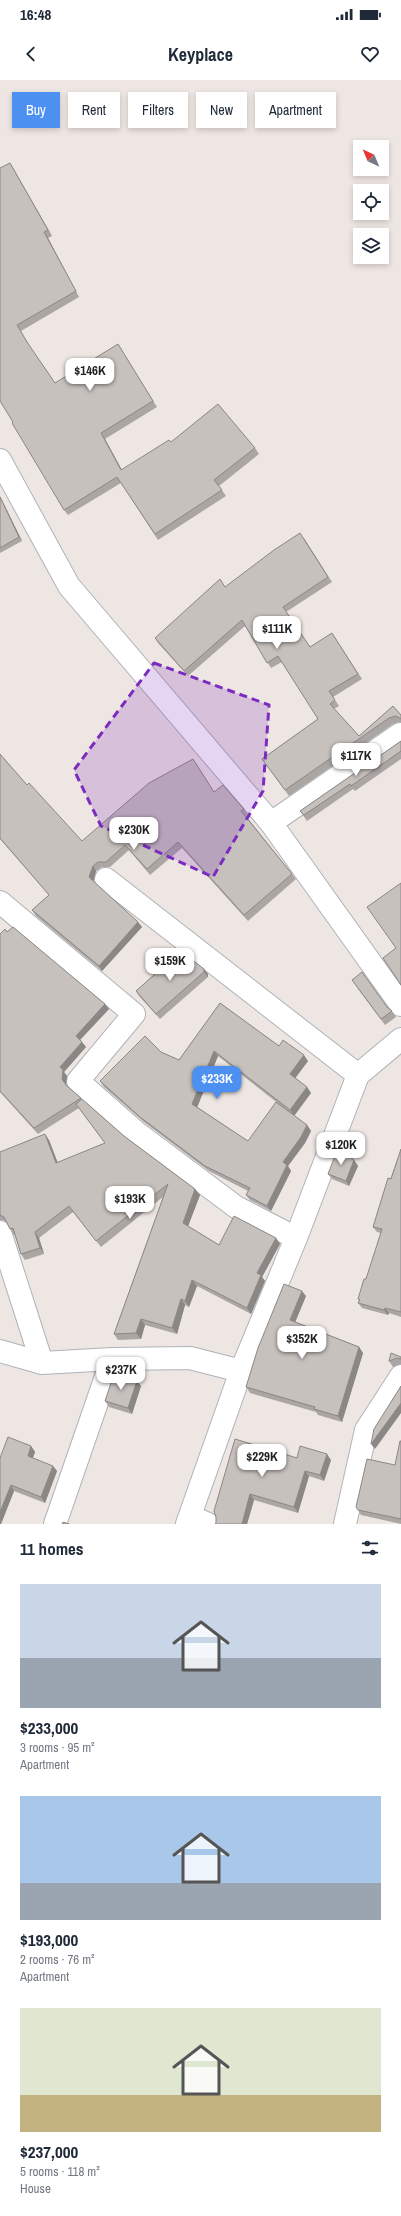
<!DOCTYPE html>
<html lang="en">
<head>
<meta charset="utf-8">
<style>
  :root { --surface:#fff; --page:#f6f6f7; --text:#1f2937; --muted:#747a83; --accent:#4c90f1 }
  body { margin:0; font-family:"Archivo Narrow",sans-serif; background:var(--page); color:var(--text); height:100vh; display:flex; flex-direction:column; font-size:15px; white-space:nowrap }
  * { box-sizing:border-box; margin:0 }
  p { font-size:13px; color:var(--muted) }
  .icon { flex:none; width:22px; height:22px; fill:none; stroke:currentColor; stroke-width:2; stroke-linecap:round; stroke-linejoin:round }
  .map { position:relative; height:1444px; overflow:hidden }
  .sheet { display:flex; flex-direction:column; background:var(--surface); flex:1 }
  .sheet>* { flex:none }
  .top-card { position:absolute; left:12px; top:12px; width:377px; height:36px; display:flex; gap:8px }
  .needle { width:26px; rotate:316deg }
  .tools { position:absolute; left:353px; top:60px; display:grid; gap:8px }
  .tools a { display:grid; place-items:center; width:36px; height:36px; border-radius:0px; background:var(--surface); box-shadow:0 2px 6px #0003; font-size:20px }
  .price { position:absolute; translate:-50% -34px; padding:0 9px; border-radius:8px; background:#fff; color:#222; font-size:13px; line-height:26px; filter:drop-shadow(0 1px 2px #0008) }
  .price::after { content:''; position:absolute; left:50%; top:24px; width:12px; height:9px; margin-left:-6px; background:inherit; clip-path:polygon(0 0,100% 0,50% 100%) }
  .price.selected { background:var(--accent); color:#fff }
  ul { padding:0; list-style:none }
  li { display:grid; align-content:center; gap:8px; height:212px; padding:0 20px }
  li span { display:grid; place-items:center; height:124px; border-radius:0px; color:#555 }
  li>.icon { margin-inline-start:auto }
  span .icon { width:72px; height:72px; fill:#fffc; stroke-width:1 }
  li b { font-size:17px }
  h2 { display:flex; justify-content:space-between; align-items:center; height:48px; padding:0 20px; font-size:17px }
  .tag { padding:0 14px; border-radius:0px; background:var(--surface); box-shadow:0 2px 6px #0003; font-size:14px; line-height:36px }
  .tag.selected { background:var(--accent); color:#fff }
  .status { display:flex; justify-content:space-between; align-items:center; height:28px; padding:0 20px; background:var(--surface); direction:ltr }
  .status svg { height:11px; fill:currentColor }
  header { display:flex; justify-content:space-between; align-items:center; height:52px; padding:0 20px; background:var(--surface); font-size:18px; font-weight:700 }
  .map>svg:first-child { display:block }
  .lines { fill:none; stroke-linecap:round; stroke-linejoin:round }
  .minor-casing { stroke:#aeb3b9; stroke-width:24 }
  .minor { stroke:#fff; stroke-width:22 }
  .wall { fill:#aba6a3; fill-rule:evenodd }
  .shaded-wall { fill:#8b8784 }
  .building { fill:#c7c1bd; stroke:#8b8784 }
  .marked { fill:#7b2cbf; fill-opacity:0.2; stroke:#7b2cbf; stroke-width:3; stroke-dasharray:8 5; stroke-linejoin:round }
</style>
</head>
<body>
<div class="status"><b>16:48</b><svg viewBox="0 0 49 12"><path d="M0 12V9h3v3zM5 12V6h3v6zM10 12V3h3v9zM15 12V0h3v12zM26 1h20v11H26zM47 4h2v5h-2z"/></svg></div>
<header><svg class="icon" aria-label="back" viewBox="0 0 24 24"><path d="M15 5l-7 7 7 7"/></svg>Keyplace<svg class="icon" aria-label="heart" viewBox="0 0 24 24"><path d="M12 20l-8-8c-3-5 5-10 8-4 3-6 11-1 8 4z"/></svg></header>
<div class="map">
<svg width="401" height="1444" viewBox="0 0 401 1444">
  <rect width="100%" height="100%" fill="#eee6e2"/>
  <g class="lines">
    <g class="minor-casing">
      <path id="minor" d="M0,380L69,506L271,743L401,925
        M271,743L400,654
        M106,799L358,995
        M0,822L134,934L78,1001L136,1052L236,1127L296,1158
        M0,1152L42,1283
        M0,1271L42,1283L112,1279L190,1278L241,1291
        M190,1436L208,1444
        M55,1444L112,1279
        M187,1444L241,1291L296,1158L358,995L401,959
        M345,1444L366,1350L401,1296"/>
    </g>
    <use href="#minor" class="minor"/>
  </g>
  <path class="wall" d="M13,88L52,156L48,158L79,217L21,251L30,267L55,303L118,264L157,327L105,359L122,390L171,362L255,368L259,374L219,406L226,416L158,460L121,403L68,435L64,430L13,342Z
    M0,416L22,461L0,473Z
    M304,458L332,502L286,532L310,567L332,553L362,599L333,617L339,626L334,629L359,656L393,626L401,635V642H399L393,644L289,716L262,679L318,639L282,582L271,588L245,546L188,596L158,563L155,558L225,507Z
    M401,661V679L355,711L353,709L307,741L300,731Z
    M0,674L27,705L82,761L197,685L214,712L244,729L248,735L246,736L296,799L248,841L182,768L150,795L129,770L110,787H102L96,791L93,801L142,847L102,891L36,836L32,830L49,815L0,759Z
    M7,852L105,924L109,929L80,960L86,967L64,992L67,996L66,1005L124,1056L195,1109L200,1115L188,1146L219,1165L276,1158L280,1164L262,1197L265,1201L251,1234L197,1206L189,1227L185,1225L177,1254L145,1245L141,1259L118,1260L114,1254L163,1117L101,1167L73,1132L39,1158L44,1174L25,1180L21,1174L15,1155H14L10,1149L7,1142L2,1140H0V1072L49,1060L58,1083L105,1063L79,1028L38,1054L0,1012V854Z
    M181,871L208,894V897L160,939L139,916L136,911Z
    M356,906L387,927L392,931L396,937L385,945Z
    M220,923L279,966L308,981L295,998L307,1007L311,1013L294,1036L307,1045L311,1051L305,1063L288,1086L291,1091L271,1131L250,1120L246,1115L248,1111L209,1091L144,1042L104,1007L100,1001L161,972L179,980ZM218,976L289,1032L248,1061L197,1027Z
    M401,1069V1237L389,1233L388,1235L362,1228L358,1223L359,1221L358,1219L366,1199L381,1153L377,1152L373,1147Z
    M354,1080L358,1086L349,1106L332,1099L328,1094Z
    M306,1216L295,1242L359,1267L363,1273L342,1342L318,1335L316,1332L250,1313L246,1307Z
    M401,1277V1284L393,1287L389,1281Z
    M137,1301L141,1306L132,1334L109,1327L105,1321Z
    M401,1361V1444L361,1435L358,1430L395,1385Z
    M31,1366L35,1372L33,1378L53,1386L57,1391L45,1423L14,1411L1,1444H0V1378Z
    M297,1378L331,1380L324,1401L309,1396L298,1433L254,1420L247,1444H215L216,1443V1437Z"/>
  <path class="shaded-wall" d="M10,83L13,88L52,156L48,150Z
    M44,152L48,158L79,217L76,211Z
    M101,353L105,359L125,396L121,390Z
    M0,416L1,418L22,461L19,457Z
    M93,786L96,791L93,803L89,797Z
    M138,842L142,847L102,891L99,886Z
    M204,889L208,894V897L204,892Z
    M105,924L109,929L79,961L76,956Z
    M82,962L86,967L64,992L67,996L66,1005L69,1010L62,999L60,987Z
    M214,971L218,976L196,1030L192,1024Z
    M304,975L308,981L294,1000L290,994Z
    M307,1007L311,1013L294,1036L290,1030Z
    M307,1045L311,1051L305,1063L288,1086L291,1091L271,1131L267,1126L283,1082Z
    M45,1054L49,1060L60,1089L56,1083Z
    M354,1080L358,1086L349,1106L346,1101Z
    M195,1109L200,1115L187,1149L183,1143Z
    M35,1152L39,1158L44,1174L40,1168Z
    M276,1158L280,1164L262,1197L265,1201L251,1234L247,1228L257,1193Z
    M192,1200L197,1206L189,1227L185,1221Z
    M302,1211L306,1216L294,1245L290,1240Z
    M181,1219L185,1225L177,1254L172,1248Z
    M385,1228L389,1233L388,1235L384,1230Z
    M141,1239L145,1245L141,1259L136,1253Z
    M359,1267L363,1273L342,1342L338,1336Z
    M137,1301L141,1306L132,1334L128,1328Z
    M401,1323V1333L375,1369L371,1364Z
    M31,1366L35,1372L31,1382L28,1376Z
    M327,1374L331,1380L324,1401L320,1395Z
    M53,1386L57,1391L45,1423L41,1417Z
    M305,1391L309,1396L298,1433L294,1427Z
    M11,1405L14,1411L1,1444H0V1432Z
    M250,1414L254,1420L247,1444H242Z"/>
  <path class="building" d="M10,83L48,150L44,152L76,211L17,245L27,262L55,303L118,264L153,321L101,353L121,390L169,360L171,362L218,324L255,368L214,400L222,410L155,454L117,397L64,430L12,343L13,342L0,321V88Z
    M0,417L19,457L0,468Z
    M300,453L328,497L283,527L310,567L332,553L358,594L329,611L335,620L330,624L359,656L393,626L401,635V639L396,636L389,638L285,710L262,679L318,639L278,576L267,583L242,540L184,591L155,558L220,499L225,507L274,470Z
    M401,661V671L351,706L350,704L304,735L300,731Z
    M0,674L27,705L29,703L82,761L149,703L193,679L214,712L223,705L244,729L241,731L292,794L244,835L178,762L147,789L125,765L106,782H98L93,786L89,797L138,842L99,886L32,830L49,815L0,758Z
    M401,803V905L383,878L396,868L367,827Z
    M13,847L105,924L76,956L82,962L60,987L63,990L62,999L66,1005L81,1018L34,1048L0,1011V854L5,849L7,852Z
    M181,871L204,889V892L156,934L136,911Z
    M362,892L387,927L392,931L381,939L352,900Z
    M220,923L279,966L283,960L304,975L290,994L307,1007L290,1030L214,971L192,1024L248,1061L276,1022L307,1045L301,1057L283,1082L287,1085L267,1126L246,1115L250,1108L205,1086L140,1037L100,1001L145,956L161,972L179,980Z
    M82,1019L124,1056L195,1109L183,1143L219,1165L234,1136L276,1158L257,1193L261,1195L247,1228L192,1200L185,1221L181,1219L172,1248L141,1239L136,1253L114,1254L168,1104L96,1161L69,1126L35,1152L40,1168L21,1174L13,1148L10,1149L4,1137L0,1135V1072L45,1054L56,1083L105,1063L76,1024Z
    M338,1068L354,1080L346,1101L328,1094Z
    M401,1069V1232L385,1228L384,1230L358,1223L360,1220L358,1219L364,1199H366L382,1149L373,1147L388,1098L391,1099Z
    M284,1204L302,1211L290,1240L359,1267L338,1336L314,1329L315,1327L246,1307L258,1268Z
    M391,1273L401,1277V1279L397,1278L389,1281Z
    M114,1294L137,1301L128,1328L105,1321Z
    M401,1306V1323L371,1364L374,1349Z
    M8,1357L31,1366L28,1376L53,1386L41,1417L11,1405L0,1432V1378Z
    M235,1359L297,1378L300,1366L327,1374L320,1395L305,1391L294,1427L250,1414L242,1444H215L216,1443V1437L214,1431Z
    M400,1361H401V1439L358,1430L356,1427L367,1379L395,1385Z
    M63,1442L69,1444H62Z"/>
  <path class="marked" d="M154,583L269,625L263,711L213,797L101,746L74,690Z"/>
</svg>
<div class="tools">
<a><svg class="needle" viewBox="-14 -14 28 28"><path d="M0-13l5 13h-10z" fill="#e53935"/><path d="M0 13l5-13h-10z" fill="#747a83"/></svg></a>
<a><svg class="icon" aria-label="locate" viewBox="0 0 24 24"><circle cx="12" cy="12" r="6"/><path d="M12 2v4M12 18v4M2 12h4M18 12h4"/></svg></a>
<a><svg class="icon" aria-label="layers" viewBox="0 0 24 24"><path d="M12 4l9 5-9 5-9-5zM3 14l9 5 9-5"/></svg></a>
</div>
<b class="price" style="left:90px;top:312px">$146K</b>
<b class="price" style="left:277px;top:570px">$111K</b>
<b class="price" style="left:356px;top:697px">$117K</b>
<b class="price" style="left:134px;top:771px">$230K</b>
<b class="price" style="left:170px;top:902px">$159K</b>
<b class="price selected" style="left:217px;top:1020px">$233K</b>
<b class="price" style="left:341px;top:1086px">$120K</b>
<b class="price" style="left:130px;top:1140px">$193K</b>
<b class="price" style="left:302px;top:1280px">$352K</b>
<b class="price" style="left:121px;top:1311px">$237K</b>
<b class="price" style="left:262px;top:1398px">$229K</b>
<div class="top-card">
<a class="tag selected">Buy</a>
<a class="tag">Rent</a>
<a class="tag">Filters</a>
<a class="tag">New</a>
<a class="tag">Apartment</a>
</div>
</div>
<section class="sheet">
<h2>11 homes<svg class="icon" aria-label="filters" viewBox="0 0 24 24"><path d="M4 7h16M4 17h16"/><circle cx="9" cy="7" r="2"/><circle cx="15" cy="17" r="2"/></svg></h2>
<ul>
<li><span style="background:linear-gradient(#c9d6e8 60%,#9aa5b1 0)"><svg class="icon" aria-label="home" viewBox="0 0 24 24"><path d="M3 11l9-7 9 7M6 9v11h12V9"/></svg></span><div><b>$233,000</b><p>3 rooms · 95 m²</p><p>Apartment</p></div></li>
<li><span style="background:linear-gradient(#a9c7e8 70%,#9aa5b1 0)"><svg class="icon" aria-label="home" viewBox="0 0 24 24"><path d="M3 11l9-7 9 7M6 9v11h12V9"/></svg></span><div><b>$193,000</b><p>2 rooms · 76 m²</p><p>Apartment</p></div></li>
<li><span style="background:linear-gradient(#dfe7d0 70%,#c2b280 0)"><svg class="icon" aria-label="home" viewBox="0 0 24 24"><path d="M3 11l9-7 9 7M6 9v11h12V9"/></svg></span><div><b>$237,000</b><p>5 rooms · 118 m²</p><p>House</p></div></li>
</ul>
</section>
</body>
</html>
